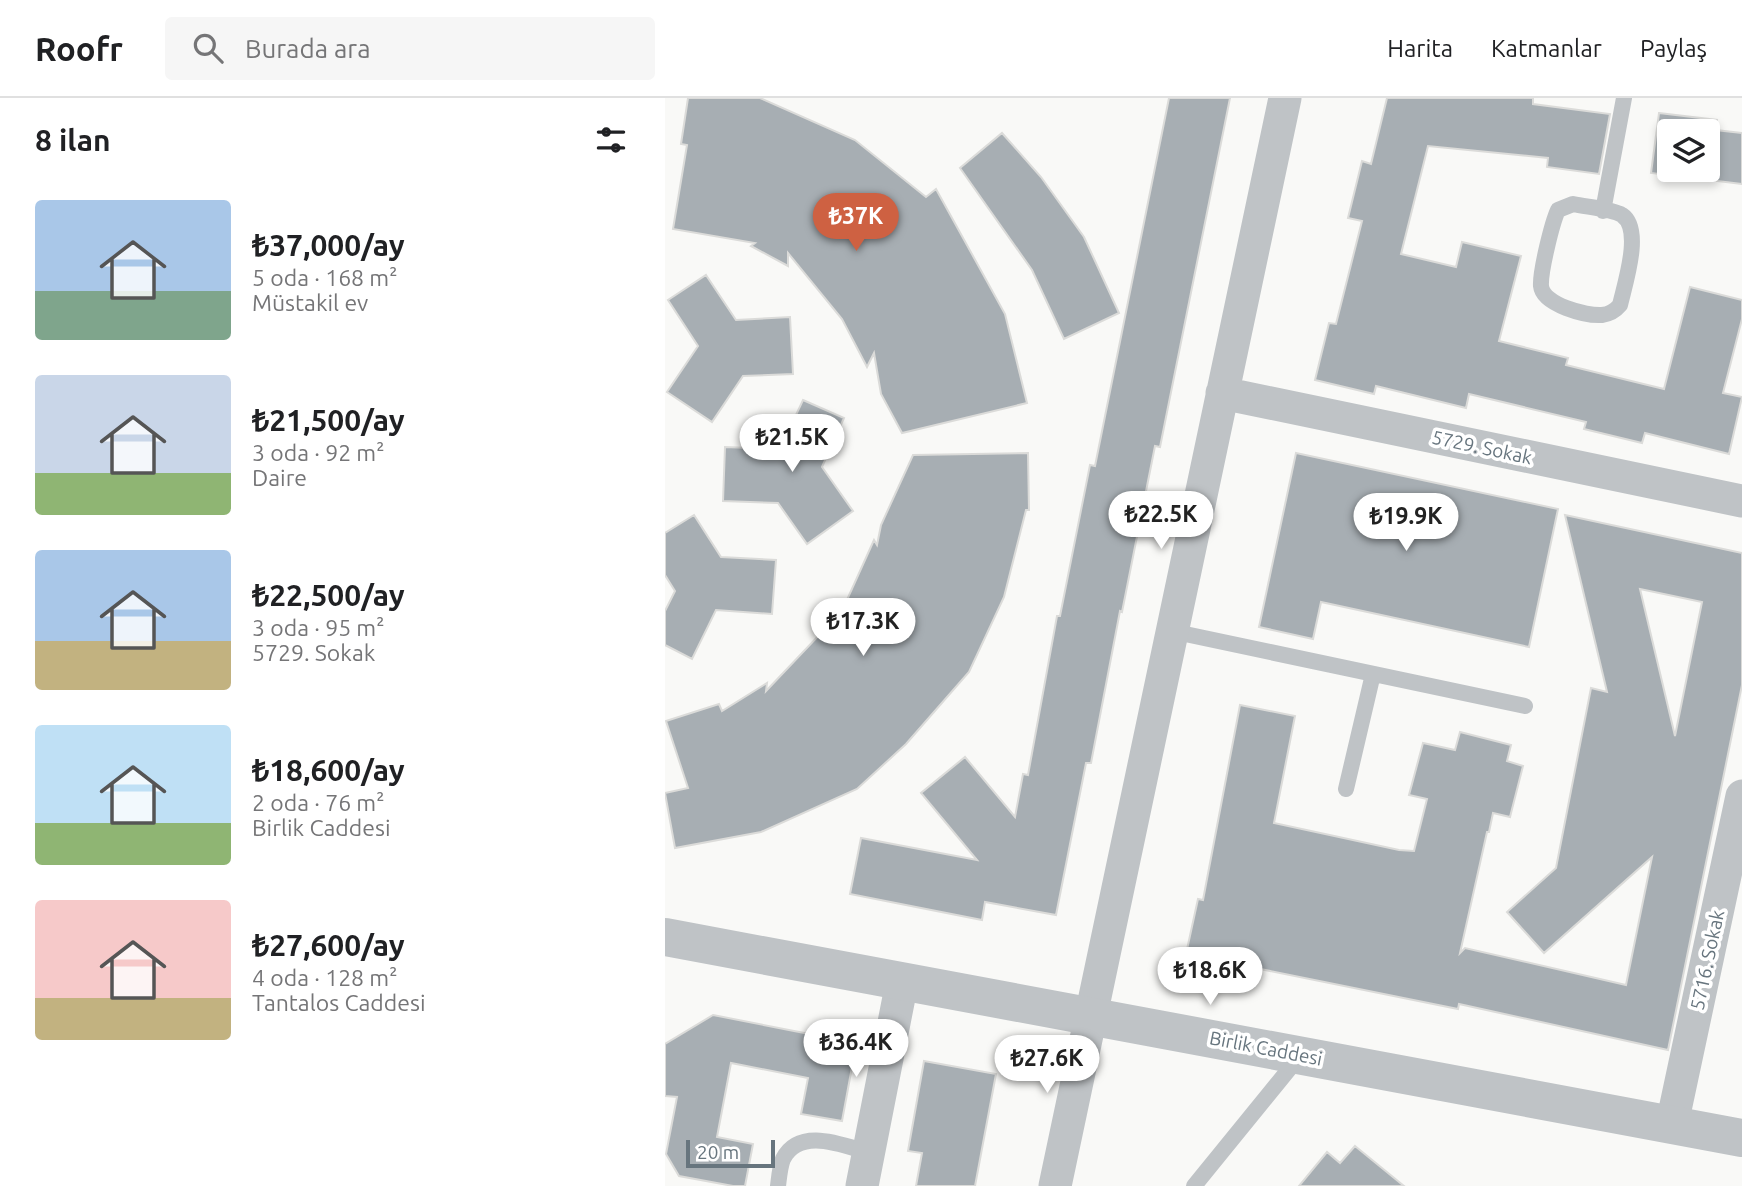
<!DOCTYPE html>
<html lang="tr">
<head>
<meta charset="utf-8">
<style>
  :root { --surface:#fff; --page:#f6f6f6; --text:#202124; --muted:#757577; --line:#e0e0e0; --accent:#ce6142 }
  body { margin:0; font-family:Ubuntu,sans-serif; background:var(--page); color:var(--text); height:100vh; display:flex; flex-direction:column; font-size:26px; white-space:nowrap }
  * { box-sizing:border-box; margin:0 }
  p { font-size:23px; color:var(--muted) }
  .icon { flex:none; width:38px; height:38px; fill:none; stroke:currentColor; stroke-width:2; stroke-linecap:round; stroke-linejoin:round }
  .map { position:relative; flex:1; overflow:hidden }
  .sheet { display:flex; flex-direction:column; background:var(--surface); width:665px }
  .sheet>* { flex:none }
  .tools { position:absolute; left:992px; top:21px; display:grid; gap:14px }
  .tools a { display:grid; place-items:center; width:63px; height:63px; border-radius:7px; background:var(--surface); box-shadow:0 4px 10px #0003; font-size:35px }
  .scale { position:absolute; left:21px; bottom:18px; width:89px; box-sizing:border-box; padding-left:7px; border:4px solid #67757e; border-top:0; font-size:19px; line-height:24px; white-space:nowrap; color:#67757e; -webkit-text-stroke:5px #fff; paint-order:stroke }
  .price { position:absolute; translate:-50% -60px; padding:0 16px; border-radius:24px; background:#fff; color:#222; font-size:23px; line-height:46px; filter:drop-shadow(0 2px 4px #0008) }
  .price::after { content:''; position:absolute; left:50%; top:42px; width:21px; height:16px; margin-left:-10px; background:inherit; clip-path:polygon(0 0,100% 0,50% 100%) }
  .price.current { background:var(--accent); color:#fff }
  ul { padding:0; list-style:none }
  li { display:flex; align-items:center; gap:21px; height:175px; padding:0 35px }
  li span { display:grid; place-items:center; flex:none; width:196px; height:140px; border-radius:7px; color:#555 }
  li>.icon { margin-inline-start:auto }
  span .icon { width:84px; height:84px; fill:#fffc; stroke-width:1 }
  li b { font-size:30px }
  h2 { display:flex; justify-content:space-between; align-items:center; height:84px; padding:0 35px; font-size:30px }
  header { display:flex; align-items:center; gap:42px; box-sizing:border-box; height:98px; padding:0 35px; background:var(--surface); border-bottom:2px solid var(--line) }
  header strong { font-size:33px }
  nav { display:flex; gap:38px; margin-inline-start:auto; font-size:24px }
  .search { width:490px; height:63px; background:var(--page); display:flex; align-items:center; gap:18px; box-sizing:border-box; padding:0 24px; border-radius:7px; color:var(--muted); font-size:26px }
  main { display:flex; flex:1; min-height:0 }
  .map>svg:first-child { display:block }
  .building { fill:#a7aeb3; stroke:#dbdbd9; stroke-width:2; fill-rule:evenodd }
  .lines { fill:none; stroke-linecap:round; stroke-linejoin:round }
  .service { stroke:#bfc3c6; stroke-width:16 }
  .minor { stroke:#bfc3c6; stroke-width:33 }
  .tertiary { stroke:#bfc3c6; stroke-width:38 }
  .labels { text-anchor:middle; stroke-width:7; stroke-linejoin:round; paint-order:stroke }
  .street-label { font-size:19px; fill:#67757e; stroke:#fff }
</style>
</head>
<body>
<header>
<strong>Roofr</strong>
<div class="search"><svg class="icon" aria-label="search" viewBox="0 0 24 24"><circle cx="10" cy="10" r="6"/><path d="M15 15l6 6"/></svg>Burada ara</div>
<nav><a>Harita</a><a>Katmanlar</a><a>Paylaş</a></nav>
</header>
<main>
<section class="sheet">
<h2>8 ilan<svg class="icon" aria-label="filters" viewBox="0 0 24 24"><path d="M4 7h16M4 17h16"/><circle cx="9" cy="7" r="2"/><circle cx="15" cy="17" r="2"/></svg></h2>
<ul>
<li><span style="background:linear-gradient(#a9c7e8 65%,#7fa58c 0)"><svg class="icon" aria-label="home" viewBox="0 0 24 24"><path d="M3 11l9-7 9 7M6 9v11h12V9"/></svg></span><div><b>₺37,000/ay</b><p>5 oda · 168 m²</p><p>Müstakil ev</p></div></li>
<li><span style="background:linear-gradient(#c9d6e8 70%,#8fb573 0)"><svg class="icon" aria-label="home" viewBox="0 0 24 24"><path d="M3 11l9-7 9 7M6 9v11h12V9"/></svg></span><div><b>₺21,500/ay</b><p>3 oda · 92 m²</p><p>Daire</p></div></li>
<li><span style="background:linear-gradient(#a9c7e8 65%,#c2b280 0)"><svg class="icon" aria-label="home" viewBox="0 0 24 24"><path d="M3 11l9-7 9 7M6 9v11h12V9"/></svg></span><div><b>₺22,500/ay</b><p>3 oda · 95 m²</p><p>5729. Sokak</p></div></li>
<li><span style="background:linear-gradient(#bfe0f5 70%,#8fb573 0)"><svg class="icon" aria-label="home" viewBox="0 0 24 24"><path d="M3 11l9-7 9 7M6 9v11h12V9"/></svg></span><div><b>₺18,600/ay</b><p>2 oda · 76 m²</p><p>Birlik Caddesi</p></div></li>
<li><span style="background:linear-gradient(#f6c9c9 70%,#c2b280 0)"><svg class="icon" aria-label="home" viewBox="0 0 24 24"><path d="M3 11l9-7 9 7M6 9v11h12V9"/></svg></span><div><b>₺27,600/ay</b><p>4 oda · 128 m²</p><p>Tantalos Caddesi</p></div></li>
</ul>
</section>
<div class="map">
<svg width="1077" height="1088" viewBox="0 0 1077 1088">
  <rect width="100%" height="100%" fill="#f9f9f7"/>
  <path class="building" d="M23,0H95L190,42L261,99L271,91L340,216L362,305L237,335L216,296L209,255L202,269L177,221L123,155V168L86,148L90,145L8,131L22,47L16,46Z
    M504,0H565L495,349L490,348L457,514L455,513L426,665H421L391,817L320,804L317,822L185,796L196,740L312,762L256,695L300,659L350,719L358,676L363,677L392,518H395L425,367L430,368Z
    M722,0H868V6L945,16L934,76L882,69L883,60L763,48L736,156L791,169L797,144L856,158L834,243L903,260L901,267L999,291L1025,189L1077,202V221L1058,295L1077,299L1064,356L980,335L977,345L919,331L921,324L804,296L801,310L711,288L709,296L650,282L664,225L671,226L697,123L683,120L697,63L706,66Z
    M994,15L1052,22L1051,32L1077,35V86L986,75ZM1004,33H1043V72H1004Z
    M337,35L376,79L419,139L454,215L399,241L367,172L295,70Z
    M41,177L71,222L125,219L128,276L78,278L47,324L2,294L33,248L3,202Z
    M138,302L179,320L157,369L188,413L142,446L113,405L58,403L60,349L115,351Z
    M363,355L364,412H361L339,499L304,574L241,646L192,691L96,734L10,750L0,695L23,690L1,623L54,606L57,613L102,585L101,593L177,513L209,442L212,447L216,427L248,357Z
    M631,355L893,411L864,549L656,504L648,541L594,529Z
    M29,417L56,459L111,462L107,516L51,512L27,561L0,547V513L10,493L0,477V435Z
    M900,417L1077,455V587L1003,952L794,906L793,911L521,856L533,801L538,802L575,607L630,618L609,725L734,752L749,753L762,701L744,697L758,645L790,652L795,634L846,647L842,663L858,668L845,719L828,715L824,734H822L795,855L800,850L961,887L987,759L879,855L842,814L891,770L926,590L942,594ZM975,491L1037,504L1010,638Z
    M48,917L175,942L187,969L177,1023L136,1016L143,980L66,965L52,1039L88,1046L80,1088H68L14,1078L1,1056L12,999L0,998V946Z
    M259,963L331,976L310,1088H251L257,1055L243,1053Z
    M690,1048L739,1088H634L662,1054L675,1065Z"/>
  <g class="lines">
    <path class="service" d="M908,106C921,109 947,111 957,117C978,131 960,185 955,207C950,213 945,216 937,217C921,218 878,207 876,188C875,174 887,125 893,112Z
      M938,113L959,0
      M506,533L860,608
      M681,691L708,576
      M113,1088C114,1080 115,1068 118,1061C135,1028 179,1048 205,1055
      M529,1088L634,959"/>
    <path class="minor" d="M557,295L1077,403
      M1007,1026L1077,698
      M197,1088L237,884
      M390,1088L620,0"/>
    <path class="tertiary" d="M0,839L1077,1040"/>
  </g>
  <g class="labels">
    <g class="street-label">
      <text transform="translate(817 349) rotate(12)" y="7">5729. Sokak</text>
      <text transform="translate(1042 862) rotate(-78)" y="7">5716. Sokak</text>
      <text transform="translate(601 950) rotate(11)" y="7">Birlik Caddesi</text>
    </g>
  </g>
</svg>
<div class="tools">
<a><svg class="icon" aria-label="layers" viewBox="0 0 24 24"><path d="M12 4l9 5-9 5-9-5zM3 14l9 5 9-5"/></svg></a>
</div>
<div class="scale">20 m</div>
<b class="price current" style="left:191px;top:155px">₺37K</b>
<b class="price" style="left:127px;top:376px">₺21.5K</b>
<b class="price" style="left:496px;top:453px">₺22.5K</b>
<b class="price" style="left:741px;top:455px">₺19.9K</b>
<b class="price" style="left:198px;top:560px">₺17.3K</b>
<b class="price" style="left:545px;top:909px">₺18.6K</b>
<b class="price" style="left:191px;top:981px">₺36.4K</b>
<b class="price" style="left:382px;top:997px">₺27.6K</b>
</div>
</main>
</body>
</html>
